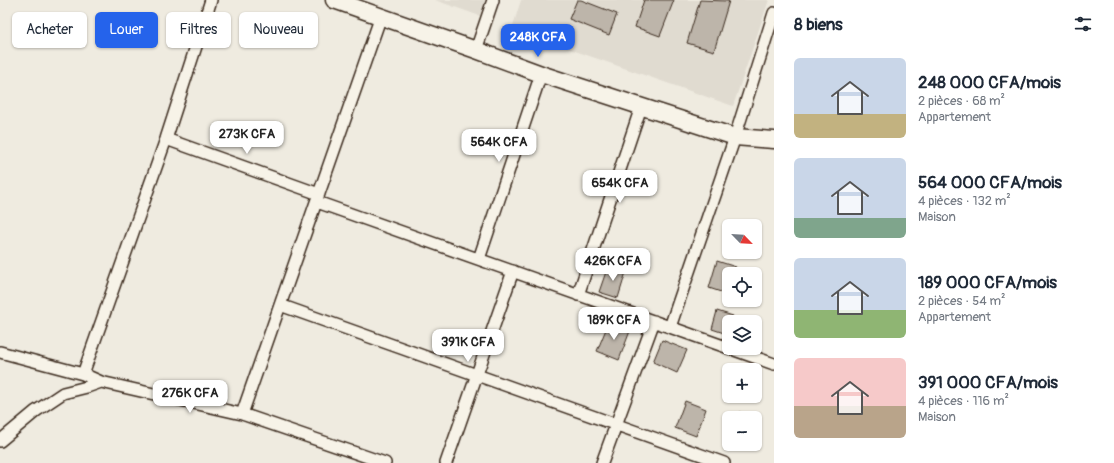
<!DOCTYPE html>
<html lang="fr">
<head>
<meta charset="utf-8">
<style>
  :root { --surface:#fff; --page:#f6f6f7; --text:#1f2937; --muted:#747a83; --accent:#2563eb }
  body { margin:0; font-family:Pangolin,sans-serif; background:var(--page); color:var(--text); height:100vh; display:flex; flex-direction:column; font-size:15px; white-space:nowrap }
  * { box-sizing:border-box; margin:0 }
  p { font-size:13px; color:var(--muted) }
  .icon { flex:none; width:22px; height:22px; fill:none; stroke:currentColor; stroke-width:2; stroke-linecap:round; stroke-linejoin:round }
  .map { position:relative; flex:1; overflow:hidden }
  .panel { display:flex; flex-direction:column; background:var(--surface); width:340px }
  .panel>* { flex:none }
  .hud { position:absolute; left:12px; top:12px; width:380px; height:36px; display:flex; gap:8px }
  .needle { width:26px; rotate:115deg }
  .fabs { position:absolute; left:722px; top:219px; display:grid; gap:8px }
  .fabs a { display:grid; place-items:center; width:40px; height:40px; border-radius:6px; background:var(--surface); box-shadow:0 1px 3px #0004; font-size:20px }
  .price { position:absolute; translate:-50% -34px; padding:0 9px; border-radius:8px; background:#fff; color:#222; font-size:13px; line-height:26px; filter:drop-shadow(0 1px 2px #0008) }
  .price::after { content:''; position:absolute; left:50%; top:24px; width:12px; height:9px; margin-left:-6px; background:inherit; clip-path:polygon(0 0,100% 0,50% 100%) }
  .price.active { background:var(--accent); color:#fff }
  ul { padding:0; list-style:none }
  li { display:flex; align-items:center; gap:12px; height:100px; padding:0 20px }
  li span { display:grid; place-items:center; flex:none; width:112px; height:80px; border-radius:6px; color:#555 }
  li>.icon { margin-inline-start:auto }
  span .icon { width:48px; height:48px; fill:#fffc; stroke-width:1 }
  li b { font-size:17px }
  h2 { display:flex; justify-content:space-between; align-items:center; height:48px; padding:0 20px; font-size:17px }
  .pill { padding:0 14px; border-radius:6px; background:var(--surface); box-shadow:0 1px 3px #0004; font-size:14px; line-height:36px }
  .pill.active { background:var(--accent); color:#fff }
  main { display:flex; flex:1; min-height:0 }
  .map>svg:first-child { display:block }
  .built { fill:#e0dbd0 }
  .building { fill:#bdb5aa; stroke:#3b2a1e }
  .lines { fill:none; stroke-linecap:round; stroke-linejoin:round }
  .street-casing { stroke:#3b2a1e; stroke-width:14 }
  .secondary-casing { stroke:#3b2a1e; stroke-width:19 }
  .street { stroke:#f7f3e8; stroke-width:11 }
  .secondary { stroke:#f7f3e8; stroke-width:16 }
</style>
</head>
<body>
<main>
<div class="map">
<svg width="774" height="463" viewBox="0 0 774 463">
  <rect width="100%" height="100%" fill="#efebe0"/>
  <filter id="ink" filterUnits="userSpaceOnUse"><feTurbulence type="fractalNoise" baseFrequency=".025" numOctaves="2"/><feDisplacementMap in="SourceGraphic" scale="8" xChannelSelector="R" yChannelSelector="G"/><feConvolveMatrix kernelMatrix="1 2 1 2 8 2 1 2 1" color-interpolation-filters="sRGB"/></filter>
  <g filter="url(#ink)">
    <path class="built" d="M435,0H485L480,16Z
      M521,0H769L733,106L512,29Z"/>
    <path class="building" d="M577,0H581L617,14L609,35L569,19Z
      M644,0H674L660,36L635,27Z
      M700,0L729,1L714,51L687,43Z
      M717,261L736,267L733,274H729V289L727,294L709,288Z
      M608,266L626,272L618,298L599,292Z
      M717,311L733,316L731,322H729L727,334L712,329Z
      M609,322L630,331L619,360L597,351Z
      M662,340L687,350L677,373L653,362Z
      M685,401L706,409L696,436L675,428Z
      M739,412L753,416V418H737Z"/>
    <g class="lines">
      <g class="street-casing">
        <path id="street" d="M476,50L493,0
          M166,139L319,194
          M317,202L774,364
          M479,259L541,74
          M578,295L641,107
          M280,305L724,463
          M670,327L735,137L774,13
          M0,352L83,374L101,382L242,414L385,463
          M83,374L166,139L211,0
          M242,414L381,16
          M0,441L36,411L63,393L87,387L101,382
          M446,463L513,271
          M602,463L654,321"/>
      </g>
      <g class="secondary-casing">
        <path id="secondary" d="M334,0L476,50L541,74L735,137L774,140"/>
      </g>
      <use href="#street" class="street"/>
      <use href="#secondary" class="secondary"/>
    </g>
  </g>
</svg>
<div class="fabs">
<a><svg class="needle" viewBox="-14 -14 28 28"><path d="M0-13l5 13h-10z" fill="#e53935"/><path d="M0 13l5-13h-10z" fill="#747a83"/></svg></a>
<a><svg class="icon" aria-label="locate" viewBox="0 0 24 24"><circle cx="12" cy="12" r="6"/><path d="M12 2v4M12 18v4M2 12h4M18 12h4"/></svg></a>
<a><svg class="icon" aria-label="layers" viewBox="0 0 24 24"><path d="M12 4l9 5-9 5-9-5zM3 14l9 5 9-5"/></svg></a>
<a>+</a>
<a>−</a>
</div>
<b class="price active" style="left:538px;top:58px">248K CFA</b>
<b class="price" style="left:247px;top:155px">273K CFA</b>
<b class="price" style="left:499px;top:163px">564K CFA</b>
<b class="price" style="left:620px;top:204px">654K CFA</b>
<b class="price" style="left:613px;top:282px">426K CFA</b>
<b class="price" style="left:614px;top:341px">189K CFA</b>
<b class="price" style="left:468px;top:363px">391K CFA</b>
<b class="price" style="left:190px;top:414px">276K CFA</b>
<div class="hud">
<a class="pill">Acheter</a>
<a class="pill active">Louer</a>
<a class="pill">Filtres</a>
<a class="pill">Nouveau</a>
</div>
</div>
<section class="panel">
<h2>8 biens<svg class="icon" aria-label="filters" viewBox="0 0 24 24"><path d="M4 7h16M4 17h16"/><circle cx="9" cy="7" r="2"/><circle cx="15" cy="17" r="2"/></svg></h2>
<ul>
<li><span style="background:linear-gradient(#c9d6e8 70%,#c2b280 0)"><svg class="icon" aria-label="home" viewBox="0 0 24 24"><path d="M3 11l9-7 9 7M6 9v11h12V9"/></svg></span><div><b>248 000 CFA/mois</b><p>2 pièces · 68 m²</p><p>Appartement</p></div></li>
<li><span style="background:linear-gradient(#c9d6e8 75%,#7fa58c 0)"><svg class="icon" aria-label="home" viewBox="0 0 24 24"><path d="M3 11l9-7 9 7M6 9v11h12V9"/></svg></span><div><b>564 000 CFA/mois</b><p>4 pièces · 132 m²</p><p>Maison</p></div></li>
<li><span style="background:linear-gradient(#c9d6e8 65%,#8fb573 0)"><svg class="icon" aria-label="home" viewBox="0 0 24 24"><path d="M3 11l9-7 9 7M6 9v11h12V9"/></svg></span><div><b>189 000 CFA/mois</b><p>2 pièces · 54 m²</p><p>Appartement</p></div></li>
<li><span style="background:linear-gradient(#f6c9c9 60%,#b9a48a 0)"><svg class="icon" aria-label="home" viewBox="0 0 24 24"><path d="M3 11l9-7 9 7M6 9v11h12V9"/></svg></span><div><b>391 000 CFA/mois</b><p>4 pièces · 116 m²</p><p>Maison</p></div></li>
</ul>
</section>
</main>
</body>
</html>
